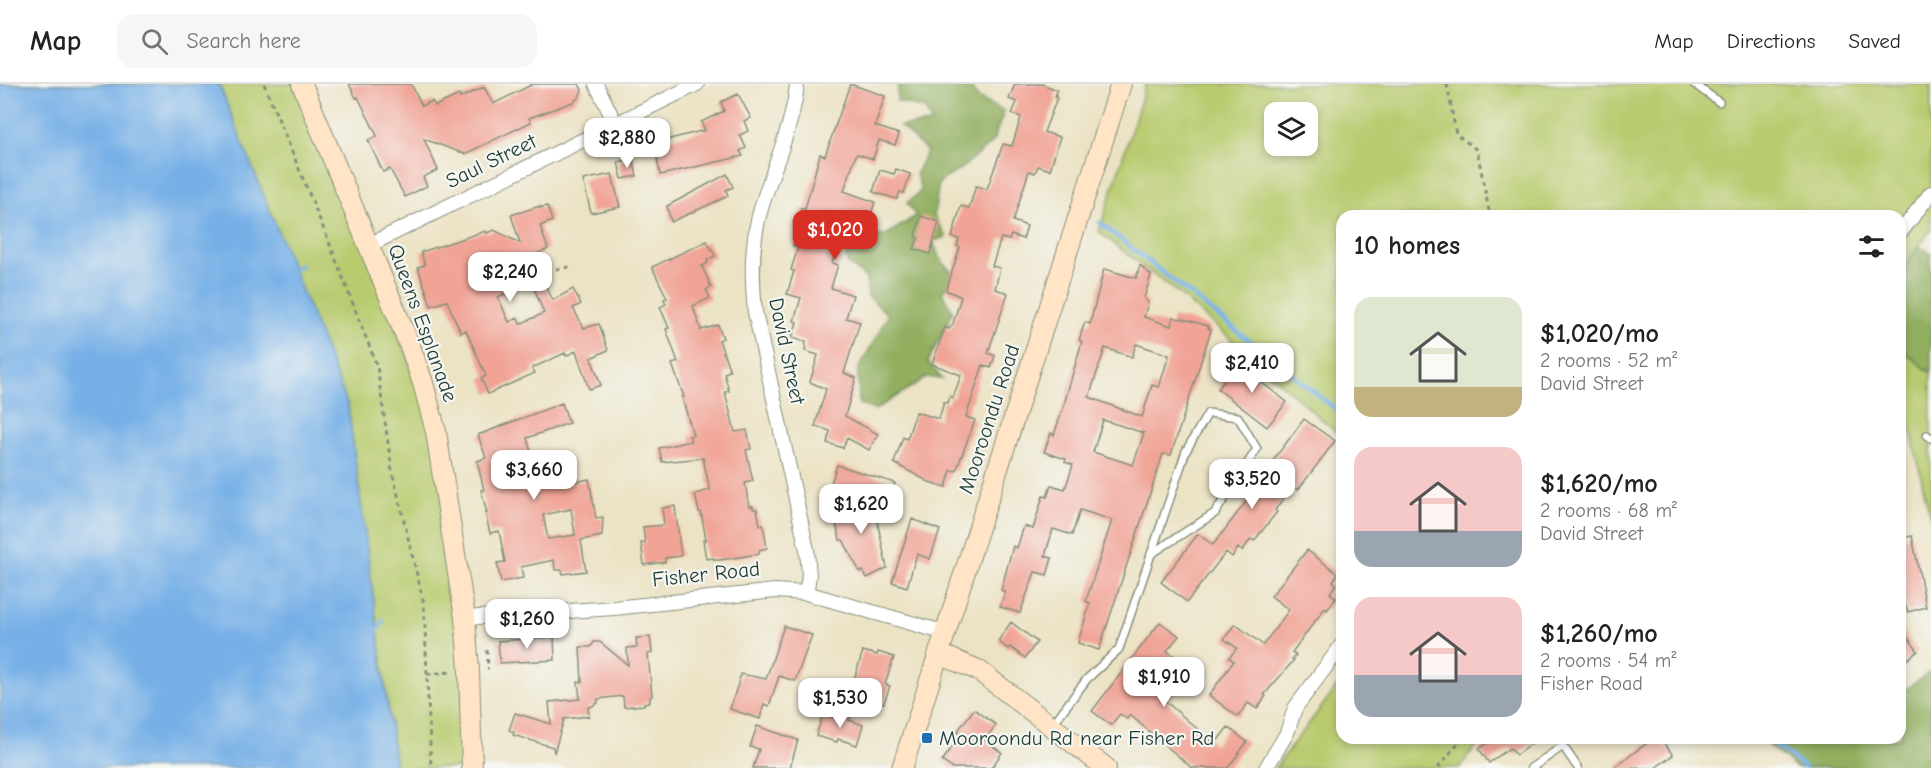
<!DOCTYPE html>
<html lang="en">
<head>
<meta charset="utf-8">
<style>
  :root { --surface:#fff; --page:#f6f6f6; --text:#222; --muted:#767676; --line:#e0e0e0; --accent:#d93025 }
  body { margin:0; font-family:"Comic Neue",sans-serif; background:var(--page); color:var(--text); height:100vh; display:flex; flex-direction:column; font-size:22px; white-space:nowrap }
  * { box-sizing:border-box; margin:0 }
  p { font-size:20px; color:var(--muted) }
  .icon { flex:none; width:33px; height:33px; fill:none; stroke:currentColor; stroke-width:2; stroke-linecap:round; stroke-linejoin:round }
  .map { position:relative; flex:1; overflow:hidden }
  .details { position:absolute; left:1336px; top:126px; width:570px; height:534px; display:flex; flex-direction:column; background:var(--surface); border-radius:18px; box-shadow:0 3px 9px #0003 }
  .details>* { flex:none }
  .tools { position:absolute; left:1264px; top:18px; display:grid; gap:12px }
  .tools a { display:grid; place-items:center; width:54px; height:54px; border-radius:12px; background:var(--surface); box-shadow:0 3px 9px #0003; font-size:30px }
  .price { position:absolute; translate:-50% -51px; padding:0 14px; border-radius:12px; background:#fff; color:#222; font-size:20px; line-height:39px; filter:drop-shadow(0 2px 3px #0008) }
  .price::after { content:''; position:absolute; left:50%; top:36px; width:18px; height:14px; margin-left:-9px; background:inherit; clip-path:polygon(0 0,100% 0,50% 100%) }
  .price.on { background:var(--accent); color:#fff }
  ul { padding:0; list-style:none }
  li { display:flex; align-items:center; gap:18px; height:150px; padding:0 18px }
  li span { display:grid; place-items:center; flex:none; width:168px; height:120px; border-radius:18px; color:#555 }
  li>.icon { margin-inline-start:auto }
  span .icon { width:72px; height:72px; fill:#fffc; stroke-width:1 }
  li b { font-size:26px }
  h2 { display:flex; justify-content:space-between; align-items:center; height:72px; padding:0 18px; font-size:26px }
  header { display:flex; align-items:center; gap:36px; box-sizing:border-box; height:84px; padding:0 30px; background:var(--surface); border-bottom:2px solid var(--line) }
  header strong { font-size:28px }
  nav { display:flex; gap:33px; margin-inline-start:auto; font-size:21px }
  .search { width:420px; height:54px; background:var(--page); display:flex; align-items:center; gap:15px; box-sizing:border-box; padding:0 21px; border-radius:18px; color:var(--muted); font-size:22px }
  .map>svg:first-child { display:block }
  .green { fill:#b8cb6e; stroke:#6c8451; stroke-width:1.5; fill-rule:evenodd }
  .forest { fill:#92af61; stroke:#58764a; stroke-width:1.5 }
  .water { fill:#77b0e7; stroke:#4b768e; stroke-width:1.5 }
  .lines { fill:none; stroke-linecap:round; stroke-linejoin:round }
  .stream { stroke:#77b0e7; stroke-width:4.5 }
  .building { fill:#f1a395; fill-rule:evenodd }
  .lane-casing { stroke:#86907c; stroke-width:10 }
  .street-casing { stroke:#86907c; stroke-width:16 }
  .secondary-casing { stroke:#86907c; stroke-width:22 }
  .path { stroke:#86907c; stroke-width:3; stroke-dasharray:4.5 4.5; stroke-linecap:butt }
  .lane { stroke:#fff; stroke-width:7 }
  .street { stroke:#fff; stroke-width:14 }
  .secondary { stroke:#ffe4c6; stroke-width:20 }
  .poi-dot { fill:#1f6fb2; stroke:#f6f6f2; stroke-width:2 }
  .labels { text-anchor:middle; stroke-width:4.5; stroke-linejoin:round; paint-order:stroke }
  .street-label { font-size:21px; fill:#1f3d34; stroke:#f6f6f2 }
  .poi-label { font-size:21px; fill:#1f3d34; stroke:#f6f6f2; text-anchor:start }
</style>
</head>
<body>
<header>
<strong>Map</strong>
<div class="search"><svg class="icon" aria-label="search" viewBox="0 0 24 24"><circle cx="10" cy="10" r="6"/><path d="M15 15l6 6"/></svg>Search here</div>
<nav><a>Map</a><a>Directions</a><a>Saved</a></nav>
</header>
<div class="map">
<svg width="1931" height="684" viewBox="0 0 1931 684">
  <rect width="100%" height="100%" fill="#f6f6f2"/>
  <filter id="ink" filterUnits="userSpaceOnUse"><feTurbulence type="fractalNoise" baseFrequency=".0167" numOctaves="2"/><feDisplacementMap in="SourceGraphic" scale="12" xChannelSelector="R" yChannelSelector="G"/><feConvolveMatrix kernelMatrix="1 2 1 2 8 2 1 2 1" color-interpolation-filters="sRGB"/></filter>
  <filter id="wash" filterUnits="userSpaceOnUse"><feTurbulence type="fractalNoise" baseFrequency=".008" numOctaves="4" result="noise"/><feDisplacementMap in="SourceGraphic" scale="24" xChannelSelector="R" yChannelSelector="G"/><feGaussianBlur stdDeviation="1.35" result="paint"/><feColorMatrix in="noise" values="0 0 0 0 0 0 0 0 0 0 0 0 0 0 0 0 0 1.4 0 .05"/><feComposite in="paint" operator="in"/></filter>
  <g filter="url(#wash)">
    <rect width="100%" height="100%" fill="#ece3c5"/>
    <path class="green" d="M0,0H302L436,348L472,684H396L378,546Z
      M1146,0H1931V146L1901,186L1900,132H1342V353L1179,210L1099,148ZM1275,28H1308V62H1275Z
      M1900,265L1931,289V438L1901,301Z
      M1342,596V654H1483L1459,684H1275Z"/>
    <path class="forest" d="M898,0H968L978,14L1004,27L993,57L966,81L939,99L934,131L946,153L933,157L939,173L953,190L942,209L953,227L928,278L942,295L927,293L875,326L859,320L858,286L888,231L868,212L866,194L847,179V156L886,151L916,132L907,119L921,107L916,89L927,67L900,42L932,39L925,25L897,17Z
      M1919,162L1931,170V289L1901,265V186Z
      M1931,587V684H1796L1759,654H1814L1825,662L1837,654H1900L1901,609Z"/>
    <path class="water" d="M0,0H219L348,321L396,684H0Z"/>
    <g class="lines">
      <path class="stream" d="M1100,139L1342,330
        M290,186L301,181
        M374,549L383,537
        M1766,654L1805,684"/>
    </g>
    <g id="blocks">
      <path class="building" d="M349,0H411L422,22L432,17L435,22L459,11L460,14L484,3L493,20L533,0H579L582,6L579,13L573,18L529,34L531,38L465,70L424,55L438,86L423,93L427,102L405,113L390,85L383,88L368,56L377,52L358,13L356,14Z
        M850,0L885,12L875,42L899,50L895,61L879,56L873,75L858,70L856,71L844,107L875,118L868,141L870,142L866,155L850,150L849,154L840,152L832,179L838,181L831,204L853,211L846,234L860,238L844,289L856,294L845,332L878,350L869,366L847,354L843,364L827,359L830,347L815,342L826,305L810,298L818,271L805,267L806,258L792,254L797,238L794,237L801,214L787,210L794,187L791,186L798,163L793,162L800,139L797,137L801,124L805,125L820,70L825,72Z
        M1015,0H1042L1057,6L1055,13L1057,14L1044,48L1060,53L1050,86L1038,82L1035,89L1029,87L1013,137L1027,142L1023,155L1011,151L1009,156L1001,154L992,182L1000,184L995,205L1008,209L988,269L995,272L991,284L983,281L966,333L975,336L956,387L951,386L946,403L929,398L894,379L903,353L907,355L916,328L939,335L944,318L948,319L950,312L953,314L961,291L932,280L945,243L949,245L953,240L961,213L946,206L960,163L957,162L959,155L952,153L961,122L969,124L976,102L987,105L1003,60L1012,62L1021,33L1012,30L1017,18L1009,15Z
        M738,10L751,34L744,37L748,47L740,51L746,64L740,67L743,72L660,91L656,69L668,64L666,56L705,46L701,38L724,27L721,18Z
        M633,75L637,92L622,95L618,78Z
        M896,85L910,90L904,109L900,108L897,115L873,108L880,86L894,90Z
        M612,90L620,123L591,129L583,96Z
        M727,90L733,103L726,106L728,112L671,138L667,122Z
        M540,122V124L547,122L552,137L540,142L548,165L538,169L547,184L539,189L553,216L573,205L581,220L573,224L584,244L599,240L608,266L591,274L601,301L589,305L576,267L566,272L565,269L532,284L535,289L488,310L481,294L486,292L466,246L461,249L447,217L431,222L418,183L425,181L421,168L486,147L487,149L494,146L520,159L511,131ZM528,199L532,205L534,204L544,229L520,240L518,234L509,238L498,213Z
        M921,132L939,138L930,170L914,165L918,154L915,153Z
        M707,157L715,172L707,176L708,179L702,182L711,203L706,206L710,214L693,222L701,246L718,241L723,254L719,256L730,287L724,289L729,307L725,308L735,348L747,346L751,365L746,366L753,397L745,399L749,422H753V425H757L760,441L763,440L767,464L759,466V470L720,476H714V474L706,475L703,456H706L701,428H699L695,410L710,406L703,374L662,378L659,364L691,357L689,352L693,351L682,313H684L672,280L678,278L666,245L669,244L660,223L666,220L664,215L667,214L652,183Z
        M1140,181L1151,191L1144,214L1148,219L1144,233L1171,242L1173,233L1180,235L1181,234L1208,242V244L1211,246L1171,371L1163,370L1099,566L1078,559L1090,519L1086,517L1112,436L1080,426L1072,451L1053,445L1045,472L1052,474L1047,491L1035,488L1020,529L1000,523L1005,508L1001,506L1013,462L1017,464L1024,442L1033,445L1043,412L1047,413L1051,401L1065,405L1073,381L1065,378L1066,375L1044,368L1051,349L1054,351L1065,317L1082,257L1079,256L1085,238L1090,240L1104,185L1136,194ZM1136,260L1169,271L1159,303L1152,301L1142,333L1089,313L1105,264L1132,273ZM1103,336L1144,349L1133,381L1093,368Z
        M1241,275L1260,290L1257,295L1287,318L1267,343L1218,305Z
        M562,319L569,339L527,354L540,401L565,395L566,400L589,395L596,434L603,433L602,452L581,456L586,487L563,490L562,486H555L554,476L521,483L523,494L501,498L497,479L505,478L499,447L490,449L485,429H487L481,406H484L477,377L486,374L478,351ZM571,425L575,451L548,455L543,431Z
        M1304,335L1335,357L1298,406L1292,402L1275,426L1277,428L1254,457L1251,455L1242,467L1238,464L1232,473L1226,468L1187,518L1161,498L1198,450L1213,461L1272,384L1269,382Z
        M837,381L895,399L890,417L831,400Z
        M872,413L887,484L867,494L863,487L860,488L843,456H840L832,422Z
        M675,422L681,472L665,474V478L644,481L641,459H645L643,443L664,441L662,424Z
        M912,435L940,446L930,475L917,470L907,503L892,498Z
        M1912,452L1926,523L1908,528L1906,522H1905L1900,504V454Z
        M1307,466L1338,490L1333,497L1336,500L1330,509L1336,514L1327,526L1325,524L1292,568L1296,571L1292,575L1294,576L1264,611L1266,612L1257,625L1248,619L1238,633L1209,611L1234,577L1229,574L1237,564L1224,555L1235,540L1263,561L1289,526L1271,512Z
        M1011,538L1037,558L1025,574L1010,563L1008,565L998,557Z
        M1160,538L1179,552L1167,567L1173,571L1154,596L1170,610L1165,617L1215,660L1228,643L1247,658L1228,684H1192L1130,631L1127,635L1120,630L1111,641L1092,627Z
        M784,542L812,551L795,597L779,592L769,622L764,620L760,635L730,625L741,590L766,595Z
        M1900,543L1918,567L1900,581Z
        M554,553L555,576L500,579L498,557Z
        M650,553L652,569L648,570L652,612L650,613V618L644,619V621L624,623L623,612L598,615V619L588,624L589,632L564,635L554,669L553,663L513,651L514,648L509,646L515,629L551,640L549,618L580,615L578,598H582L580,563H591L594,558H600L628,581L627,564L637,563L636,554Z
        M863,567L877,571L878,568L894,573L885,600L890,602L884,619L850,608Z
        M974,625L996,641L985,656L1002,669L991,684H952L942,677L961,651L957,648Z
        M834,627L851,632L849,636L863,641L857,661L838,655L837,658L816,652L823,630L832,633Z
        M757,642L798,656L790,684H753L759,665L750,663Z
        M1495,654H1539L1516,671L1510,664L1489,679L1479,665Z
        M1654,654H1660L1673,671L1655,684H1613Z"/>
    </g>
  </g>
  <g filter="url(#ink)">
    <use href="#blocks" fill-opacity="0" stroke="#86907c" stroke-width="1.5"/>
    <g class="lines">
      <g class="lane-casing">
        <path id="lane" d="M1694,0L1719,18
          M1927,351L1931,354
          M1052,641L1087,595L1119,565L1186,367L1208,329L1238,333L1257,365L1215,429L1151,470
          M1531,684L1563,662L1578,684"/>
      </g>
      <g class="street-casing">
        <path id="street" d="M596,0L615,39
          M797,0C793,45 770,89 759,132C751,164 752,196 755,228L807,466L809,492L806,509
          M1900,149L1931,109
          M369,161L697,0
          M465,534L614,524L775,507L806,509L946,549
          M1266,684L1287,649L1295,624L1342,561"/>
      </g>
      <g class="secondary-casing">
        <path id="secondary" d="M302,0L410,262L423,299L436,348L465,534L469,586L472,684
          M939,570L978,586L1106,684
          M902,684L1121,0"/>
      </g>
      <path class="path" d="M264,0L327,153L377,282L392,387L424,520L431,684
        M1447,0L1456,50L1477,66L1490,132
        M556,185L570,183
        M487,566L488,584H487
        M427,590L453,588
        M1438,684L1462,654"/>
      <use href="#lane" class="lane"/>
      <use href="#street" class="street"/>
      <use href="#secondary" class="secondary"/>
    </g>
  </g>
  <rect class="poi-dot" x="921" y="648" width="12" height="12" rx="3"/>
  <g class="labels">
    <g class="street-label">
      <text transform="translate(491 77) rotate(-26)" y="7">Saul Street</text>
      <text transform="translate(423 239) rotate(70)" y="7">Queens Esplanade</text>
      <text transform="translate(787 267) rotate(78)" y="7">David Street</text>
      <text transform="translate(989 335) rotate(-72)" y="7">Mooroondu Road</text>
      <text transform="translate(706 490) rotate(-6)" y="7">Fisher Road</text>
    </g>
    <g class="poi-label">
      <text x="939" y="661">Mooroondu Rd near Fisher Rd</text>
    </g>
  </g>
</svg>
<div class="tools">
<a><svg class="icon" aria-label="layers" viewBox="0 0 24 24"><path d="M12 4l9 5-9 5-9-5zM3 14l9 5 9-5"/></svg></a>
</div>
<b class="price" style="left:627px;top:85px">$2,880</b>
<b class="price on" style="left:835px;top:177px">$1,020</b>
<b class="price" style="left:510px;top:219px">$2,240</b>
<b class="price" style="left:1252px;top:310px">$2,410</b>
<b class="price" style="left:534px;top:417px">$3,660</b>
<b class="price" style="left:1252px;top:426px">$3,520</b>
<b class="price" style="left:861px;top:451px">$1,620</b>
<b class="price" style="left:527px;top:566px">$1,260</b>
<b class="price" style="left:1164px;top:624px">$1,910</b>
<b class="price" style="left:840px;top:645px">$1,530</b>
<section class="details">
<h2>10 homes<svg class="icon" aria-label="filters" viewBox="0 0 24 24"><path d="M4 7h16M4 17h16"/><circle cx="9" cy="7" r="2"/><circle cx="15" cy="17" r="2"/></svg></h2>
<ul>
<li><span style="background:linear-gradient(#dfe7d0 75%,#c2b280 0)"><svg class="icon" aria-label="home" viewBox="0 0 24 24"><path d="M3 11l9-7 9 7M6 9v11h12V9"/></svg></span><div><b>$1,020/mo</b><p>2 rooms · 52 m²</p><p>David Street</p></div></li>
<li><span style="background:linear-gradient(#f6c9c9 70%,#9aa5b1 0)"><svg class="icon" aria-label="home" viewBox="0 0 24 24"><path d="M3 11l9-7 9 7M6 9v11h12V9"/></svg></span><div><b>$1,620/mo</b><p>2 rooms · 68 m²</p><p>David Street</p></div></li>
<li><span style="background:linear-gradient(#f6c9c9 65%,#9aa5b1 0)"><svg class="icon" aria-label="home" viewBox="0 0 24 24"><path d="M3 11l9-7 9 7M6 9v11h12V9"/></svg></span><div><b>$1,260/mo</b><p>2 rooms · 54 m²</p><p>Fisher Road</p></div></li>
</ul>
</section>
</div>
</body>
</html>
